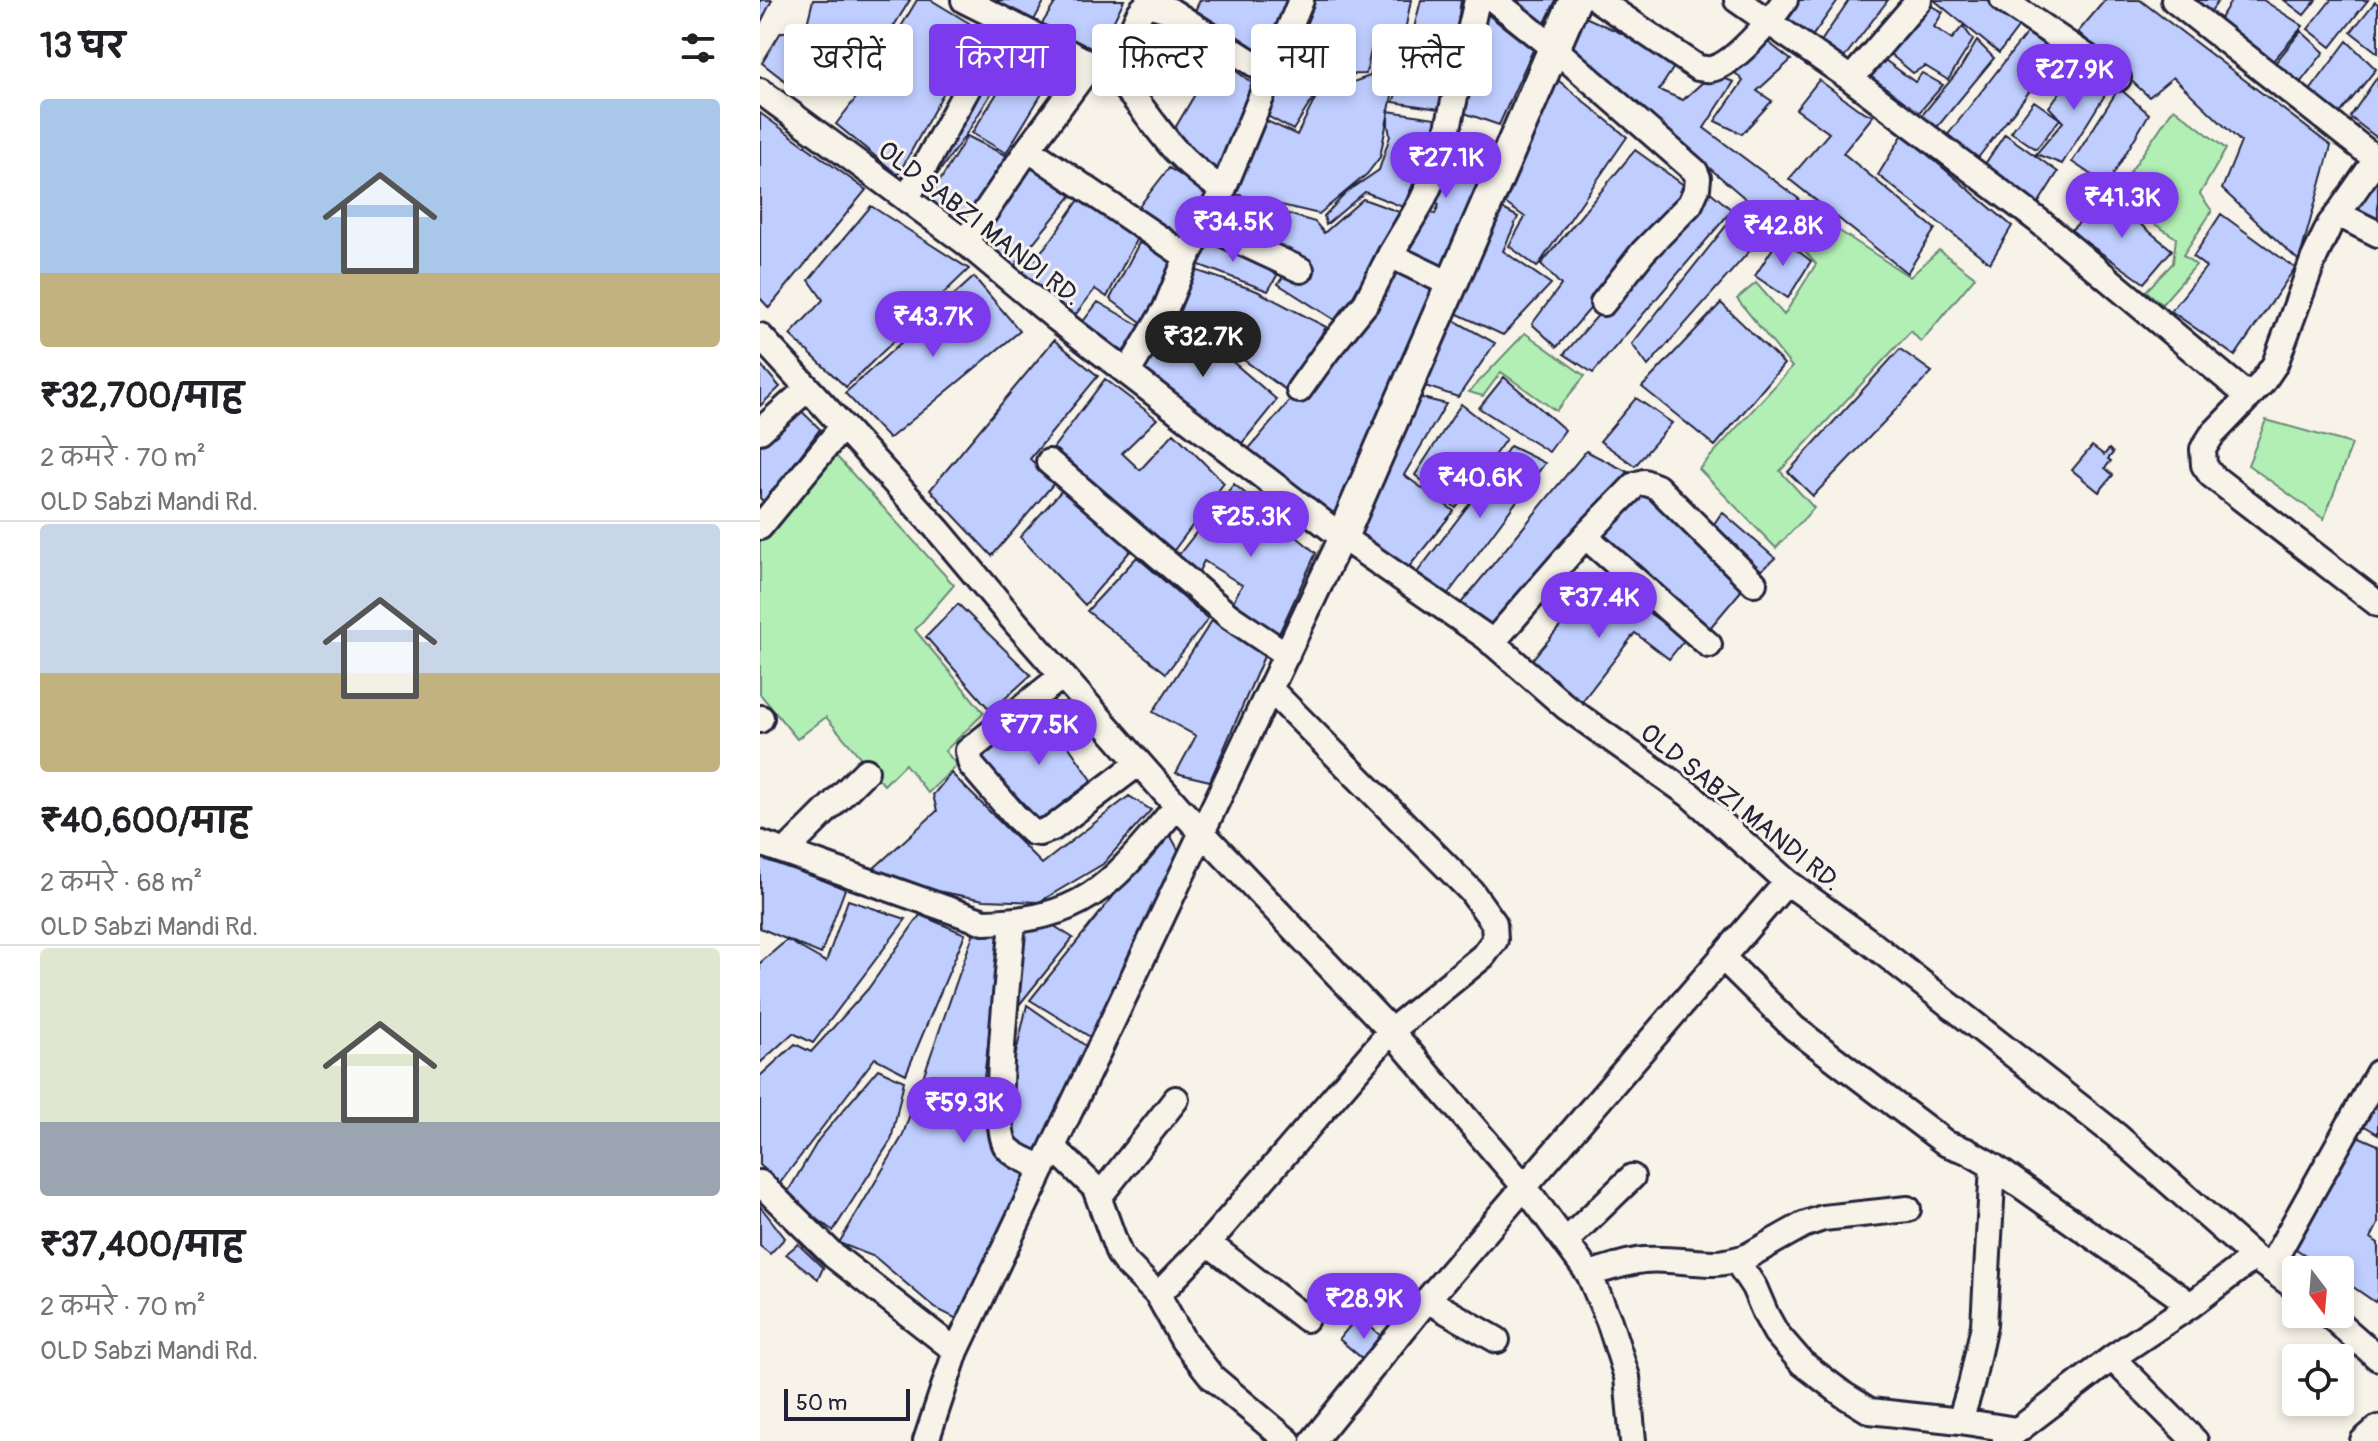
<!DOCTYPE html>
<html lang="hi">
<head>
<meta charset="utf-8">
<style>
  :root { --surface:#fff; --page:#f6f6f6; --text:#202124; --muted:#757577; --line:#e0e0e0; --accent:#7c3aed }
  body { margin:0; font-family:Pangolin,"Playpen Sans Deva",sans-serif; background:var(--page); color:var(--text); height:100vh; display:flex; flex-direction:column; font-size:30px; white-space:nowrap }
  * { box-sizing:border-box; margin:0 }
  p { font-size:26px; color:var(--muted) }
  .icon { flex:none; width:44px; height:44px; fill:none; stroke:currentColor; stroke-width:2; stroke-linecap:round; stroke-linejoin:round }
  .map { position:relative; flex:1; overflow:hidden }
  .panel { display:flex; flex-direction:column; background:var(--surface); width:760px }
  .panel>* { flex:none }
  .guide { position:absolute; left:24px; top:24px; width:760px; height:72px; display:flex; gap:16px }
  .needle { width:52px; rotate:164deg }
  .fabs { position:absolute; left:1522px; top:1256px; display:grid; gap:16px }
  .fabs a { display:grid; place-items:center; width:72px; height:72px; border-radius:8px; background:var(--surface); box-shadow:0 4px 12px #0003; font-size:40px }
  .scale { position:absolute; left:24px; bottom:20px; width:126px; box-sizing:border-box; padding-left:8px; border:4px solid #22223b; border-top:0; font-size:22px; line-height:28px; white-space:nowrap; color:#22223b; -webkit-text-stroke:6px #f7f3e8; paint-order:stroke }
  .price { position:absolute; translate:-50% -68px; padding:0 18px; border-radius:28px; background:var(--accent); color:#fff; font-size:26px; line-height:52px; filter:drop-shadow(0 2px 4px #0008) }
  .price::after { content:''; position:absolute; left:50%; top:48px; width:24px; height:18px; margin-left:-12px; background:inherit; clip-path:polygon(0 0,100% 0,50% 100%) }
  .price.on { background:#222; color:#fff }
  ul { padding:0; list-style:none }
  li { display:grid; align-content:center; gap:16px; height:424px; padding:0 40px }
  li+li { border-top:2px solid var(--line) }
  li span { display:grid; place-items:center; height:248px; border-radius:8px; color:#555 }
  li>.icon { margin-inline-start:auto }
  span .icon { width:144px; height:144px; fill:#fffc; stroke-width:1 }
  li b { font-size:34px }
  h2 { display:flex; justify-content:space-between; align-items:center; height:96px; padding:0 40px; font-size:34px }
  .chip { padding:0 28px; border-radius:8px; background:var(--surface); box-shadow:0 4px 12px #0003; font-size:28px; line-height:72px }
  .chip.on { background:var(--accent); color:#fff }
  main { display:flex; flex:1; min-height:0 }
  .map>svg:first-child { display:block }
  .green { fill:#b2efb5; stroke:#6a8878; stroke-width:2 }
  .building { fill:#bfceff; stroke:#22223b; stroke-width:2 }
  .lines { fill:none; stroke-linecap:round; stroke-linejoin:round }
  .minor-casing { stroke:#22223b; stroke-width:30 }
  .major-casing { stroke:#22223b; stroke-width:36 }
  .minor { stroke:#f7f3e8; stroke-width:24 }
  .major { stroke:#f7f3e8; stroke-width:30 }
  .labels { text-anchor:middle; stroke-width:6; stroke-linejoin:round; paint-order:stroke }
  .street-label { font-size:26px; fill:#22223b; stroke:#f7f3e8 }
</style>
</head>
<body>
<main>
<section class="panel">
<h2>13 घर<svg class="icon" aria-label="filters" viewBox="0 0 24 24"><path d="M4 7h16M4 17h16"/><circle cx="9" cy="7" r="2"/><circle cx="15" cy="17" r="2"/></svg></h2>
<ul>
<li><span style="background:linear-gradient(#a9c7e8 70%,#c2b280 0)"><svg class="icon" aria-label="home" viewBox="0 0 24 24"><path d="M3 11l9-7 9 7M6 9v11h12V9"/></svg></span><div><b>₹32,700/माह</b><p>2 कमरे · 70 m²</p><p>OLD Sabzi Mandi Rd.</p></div></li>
<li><span style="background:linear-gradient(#c9d6e8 60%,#c2b280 0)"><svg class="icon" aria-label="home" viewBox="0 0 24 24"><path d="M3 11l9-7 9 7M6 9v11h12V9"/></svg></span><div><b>₹40,600/माह</b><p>2 कमरे · 68 m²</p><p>OLD Sabzi Mandi Rd.</p></div></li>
<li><span style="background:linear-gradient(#dfe7d0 70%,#9aa5b1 0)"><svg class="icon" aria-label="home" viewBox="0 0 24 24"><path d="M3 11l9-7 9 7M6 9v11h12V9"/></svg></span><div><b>₹37,400/माह</b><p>2 कमरे · 70 m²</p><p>OLD Sabzi Mandi Rd.</p></div></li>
</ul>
</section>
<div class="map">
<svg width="1618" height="1441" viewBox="0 0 1618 1441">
  <rect width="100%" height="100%" fill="#f7f3e8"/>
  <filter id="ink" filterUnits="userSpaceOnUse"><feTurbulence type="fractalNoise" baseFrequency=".0125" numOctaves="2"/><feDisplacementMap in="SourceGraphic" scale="16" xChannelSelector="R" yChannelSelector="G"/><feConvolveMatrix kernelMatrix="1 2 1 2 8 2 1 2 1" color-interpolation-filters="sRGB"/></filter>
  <g filter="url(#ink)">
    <path class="green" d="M1414,108L1466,149L1440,194L1452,211L1423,255L1436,265L1402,304L1386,291L1413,263L1416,238L1353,197Z
      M1052,213L1150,277L1179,250L1215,277L1161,342L1151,331L1020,471L1054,508L1016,548L939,469L1032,367L977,299L996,283L1024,315L1056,264L1033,237Z
      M765,333L825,376L796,411L741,372L723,396L709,392Z
      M1506,420L1592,444L1564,519L1488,465Z
      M67,446L194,585L155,630L224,713L185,751L197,765L168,793L145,764L124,785L66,717L37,739L0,694V524Z"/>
    <path class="building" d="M0,0H12L0,24Z
      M53,0H150L90,96L57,76L43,95L2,63L21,32H45Z
      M157,0H171L219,29L138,175L76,124L106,85Z
      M232,0H285L273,22Z
      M297,0H364L336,58L278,30Z
      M440,0H531L500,74L422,39Z
      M546,0H651L644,36L613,41L606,74L568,75L533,130L500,112Z
      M661,0H701L695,43L651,40Z
      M747,0H796L783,27Z
      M1028,0H1078L1048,42L1015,18Z
      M1089,0H1128L1083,59L1060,43Z
      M1174,0H1227L1263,21L1239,53Z
      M1345,0H1380L1571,146L1539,261L1462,189L1481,142L1413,77L1389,97L1318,32Z
      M1422,0H1459L1445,19Z
      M1472,0H1503L1543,26L1507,68L1455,26Z
      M1524,0H1556L1544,15Z
      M1571,0H1608L1571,47L1548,29Z
      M1164,2L1183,12L1174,27L1192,39L1203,26L1213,40L1188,80L1165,66L1153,73L1124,49Z
      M1615,2L1618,4V53L1591,32Z
      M713,3L773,50L739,125L687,107Z
      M825,17L879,41L914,67L899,90L923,100L952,74L974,82L944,128L1039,199L1021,229L809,48Z
      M1269,30L1296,57L1214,163L1183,141Z
      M224,31L260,46L209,130L164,193L145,182Z
      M1541,31L1564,52L1536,88L1511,68Z
      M1003,38L1031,60L997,91L1012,101L982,134L955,121L983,81L969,66Z
      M632,40L652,46L634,85L620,157L607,174L559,214L471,193L498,117L537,135L564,81L585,85L610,76L618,46Z
      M1217,41L1234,58L1174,131L1158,120L1200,69Z
      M1587,41L1616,69L1574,121L1546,96Z
      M656,45L691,52L679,109L633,102Z
      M265,49L300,64L246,153L212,133Z
      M1118,55L1155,82L1162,73L1183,85L1157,115L1099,75Z
      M457,57L495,85L455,187L411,135Z
      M1320,65L1353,82L1302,164L1276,154L1303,122L1289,107Z
      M793,76L867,137L777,267L749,246L765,217L739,199Z
      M1618,76V135L1616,137L1590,117Z
      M1059,80L1098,109L1113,116L1083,153L1175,229L1147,273L1029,179L1069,133L1036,109Z
      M1359,88L1389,114L1347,185L1312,162Z
      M1274,101L1300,119L1276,149L1251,132Z
      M628,111L682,119L643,207L605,192L566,225L564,216L587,192L619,170L630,136L628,125Z
      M0,113L106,190L9,308L0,298Z
      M688,127L734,148L684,276L637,249L651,208L675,214L679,204L656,196Z
      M1143,134L1252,226L1230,263L1118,175Z
      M1245,134L1298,172L1274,210L1221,170Z
      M207,136L247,156L199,230L166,204Z
      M875,150L932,191L797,347L772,324L801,285L781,264Z
      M264,162L313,194L251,270L212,240Z
      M409,168L451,194L424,244L374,213Z
      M1618,172V226L1591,208Z
      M948,190L972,210L833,373L804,354Z
      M321,197L377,238L347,297L335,289L313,318L259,277L291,240Z
      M1347,197L1412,250L1384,283L1310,231Z
      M474,198L555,222L564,233L603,199L642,213L578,322L518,284L526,272L449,231Z
      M734,204L758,217L743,251L791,284L743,335L687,309Z
      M111,206L209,269L86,387L30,335L63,300L49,280Z
      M1461,214L1535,268L1475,356L1411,311L1446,267L1433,257Z
      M974,216L1001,238L888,366L872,344Z
      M441,235L519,272L508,291L429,261Z
      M1020,237L1051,261L1028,298L995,276Z
      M379,243L416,256L385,325L350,299Z
      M625,264L680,291L574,515L486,452L550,377Z
      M435,270L497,291L566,327L526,390L408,306Z
      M214,277L260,331L129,439L85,393Z
      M338,302L382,327L358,358L318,328Z
      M961,303L1024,364L955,446L882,387Z
      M404,314L424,320L517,400L479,447L371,363Z
      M688,317L735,343L698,397L659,384Z
      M294,340L338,376L270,459L295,482L232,556L170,490Z
      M1140,349L1172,372L1053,496L1028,472Z
      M0,364L20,387L0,406Z
      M744,377L805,430L789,452L719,408Z
      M345,379L397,419L362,453L380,470L414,433L464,483L406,561L291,451Z
      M26,396L60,429L5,503L0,498V427Z
      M654,396L686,404L644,475L694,511L644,573L591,531Z
      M876,398L912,423L875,466L840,441Z
      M701,404L746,439L696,508L655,475Z
      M750,446L785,463L688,594L656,574L726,482Z
      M1332,446L1344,455L1349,449L1353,453L1348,459L1351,461L1345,468L1353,475L1339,492L1312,470Z
      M826,451L868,472L731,632L697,608Z
      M474,484L556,553L517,638L468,611L482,585L444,561L433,583L414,561Z
      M304,488L371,550L325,605L260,537Z
      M880,489L986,585L944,635L836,540Z
      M962,512L1015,558L997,574L950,530Z
      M377,557L448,619L406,673L327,611Z
      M841,578L925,639L909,659L875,633L820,704L769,663Z
      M198,604L271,675L231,711L166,637Z
      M453,619L505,654L450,781L416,773L436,736L393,712Z
      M282,708L334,783L281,822L221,759Z
      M191,773L282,864L369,796L391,810L343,864L279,902L224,900L151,886L113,869L177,811L173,795Z
      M407,829L421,855L332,1038L270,1000Z
      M0,854L85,889L61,954L0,928Z
      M88,900L146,919L53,1043L33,1033L0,1063V963L27,940L66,962Z
      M160,915L205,934L146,1074L115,1058L20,1183L0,1165V1076L35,1044L51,1052L108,989Z
      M280,917L313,938L259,1005L245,994L247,947Z
      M214,932L241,936L219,1120L240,1123L267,1005L326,1046L199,1320L175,1308L115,1257L79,1243L142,1137Z
      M118,1069L144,1081L131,1140L73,1231L26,1195L59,1139Z
      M1618,1097V1134L1603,1125Z
      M1595,1135L1618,1145V1224L1611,1238L1618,1243V1297L1615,1302L1580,1278V1270H1568L1533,1247Z
      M0,1206L25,1238L10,1254L0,1246Z
      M38,1244L63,1268L58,1279L26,1254Z
      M598,1316L629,1343L610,1365L579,1339Z"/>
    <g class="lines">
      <g class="minor-casing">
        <path id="minor" d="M204,0L351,74C376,96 393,125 415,150C430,166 445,178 463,190
          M734,0L794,48L935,171L938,178L937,188L930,204L883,252L843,303
          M838,0L938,68C942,68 947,70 951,69C974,65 1012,19 1025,0
          M977,0L1091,79L1279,221L1489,397
          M1243,0L1358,78
          M1414,0L1616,159
          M1091,79L1159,0
          M363,85C368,62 368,15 389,4L411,11L510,74
          M0,91L205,242L296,318L582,537L726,637L806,707L930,795L1027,882L1107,940L1357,1136L1494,1257L1536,1288
          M268,149L331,64
          M1618,157L1578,214L1618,234
          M147,198L245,21
          M1578,214L1570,224L1554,258L1515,364L1502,383L1452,435L1443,449L1444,465L1451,475L1618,604
          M444,225L541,270
          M205,242L268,149L427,257L463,190L541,0
          M630,255L692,285
          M0,336L178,530L256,623L417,806L631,1031L764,1186L829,1274L849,1321L867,1377L873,1441
          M368,372L405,310L427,257
          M539,390L567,351L606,303L630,255L661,203L680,163L717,0
          M0,431L48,388
          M289,462L469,616L527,655
          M0,527L83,426
          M825,536L949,645
          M732,643L825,536L875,485L884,482L897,487L994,583
          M302,676L208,751L211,765L255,816L272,832L279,833L293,828L379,763
          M510,689L711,891L734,923L735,940L723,956L631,1031L448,1243L398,1295L423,1340L452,1377L528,1441
          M0,720L1,718
          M0,843L224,922C329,920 354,880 417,806
          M25,852L106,771
          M253,922C250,958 230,1123 246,1146C254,1157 272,1162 283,1168
          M962,957L1034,1028L1187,1144L1207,1151L1233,1166L1431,1305
          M293,1147L335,1188L359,1254L365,1262L398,1295
          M0,1183L74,1256L196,1351
          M339,1197L416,1099
          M806,1241L872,1177
          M448,1243L546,1319
          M976,1260L994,1287L1006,1315L1016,1333L1042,1363L1084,1395L1110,1411L1200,1421L1256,1430
          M1510,1267L1618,1073
          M829,1274C847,1269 865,1262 884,1260C908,1258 931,1263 954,1263C965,1263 976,1260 986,1257L1043,1225L1063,1218L1148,1209
          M667,1300L737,1340
          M1568,1314L1618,1358
          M1352,1358L1435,1441
          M1200,1421L1211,1385L1224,1325L1233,1166
          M1245,1440L1352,1358L1431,1305L1494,1257
          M166,1441L196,1351L582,537
          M553,1441L667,1300L1027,882
          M1603,1441L1618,1428"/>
      </g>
      <g class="major-casing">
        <path id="major" d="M582,537L815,0"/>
      </g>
      <use href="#minor" class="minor"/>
      <use href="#major" class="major"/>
    </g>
  </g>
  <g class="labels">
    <g class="street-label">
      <text transform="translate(220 223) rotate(38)" y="9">OLD SABZI MANDI RD.</text>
      <text transform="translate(981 807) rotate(39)" y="9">OLD SABZI MANDI RD.</text>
    </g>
  </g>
</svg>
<div class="fabs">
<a><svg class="needle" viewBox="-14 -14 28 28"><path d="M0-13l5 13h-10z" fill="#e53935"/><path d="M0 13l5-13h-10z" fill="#757577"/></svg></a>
<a><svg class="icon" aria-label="locate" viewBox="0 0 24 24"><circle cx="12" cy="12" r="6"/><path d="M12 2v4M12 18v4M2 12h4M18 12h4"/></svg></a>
</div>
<div class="scale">50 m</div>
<b class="price" style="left:1314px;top:112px">₹27.9K</b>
<b class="price" style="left:686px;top:200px">₹27.1K</b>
<b class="price" style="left:1362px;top:240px">₹41.3K</b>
<b class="price" style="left:473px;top:264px">₹34.5K</b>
<b class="price" style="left:1023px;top:268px">₹42.8K</b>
<b class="price" style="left:173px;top:359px">₹43.7K</b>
<b class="price on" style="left:443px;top:379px">₹32.7K</b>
<b class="price" style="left:720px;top:520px">₹40.6K</b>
<b class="price" style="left:491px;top:559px">₹25.3K</b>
<b class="price" style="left:839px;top:640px">₹37.4K</b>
<b class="price" style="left:279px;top:767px">₹77.5K</b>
<b class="price" style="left:204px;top:1145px">₹59.3K</b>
<b class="price" style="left:604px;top:1341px">₹28.9K</b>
<div class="guide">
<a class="chip">खरीदें</a>
<a class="chip on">किराया</a>
<a class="chip">फ़िल्टर</a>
<a class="chip">नया</a>
<a class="chip">फ़्लैट</a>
</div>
</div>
</main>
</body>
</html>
